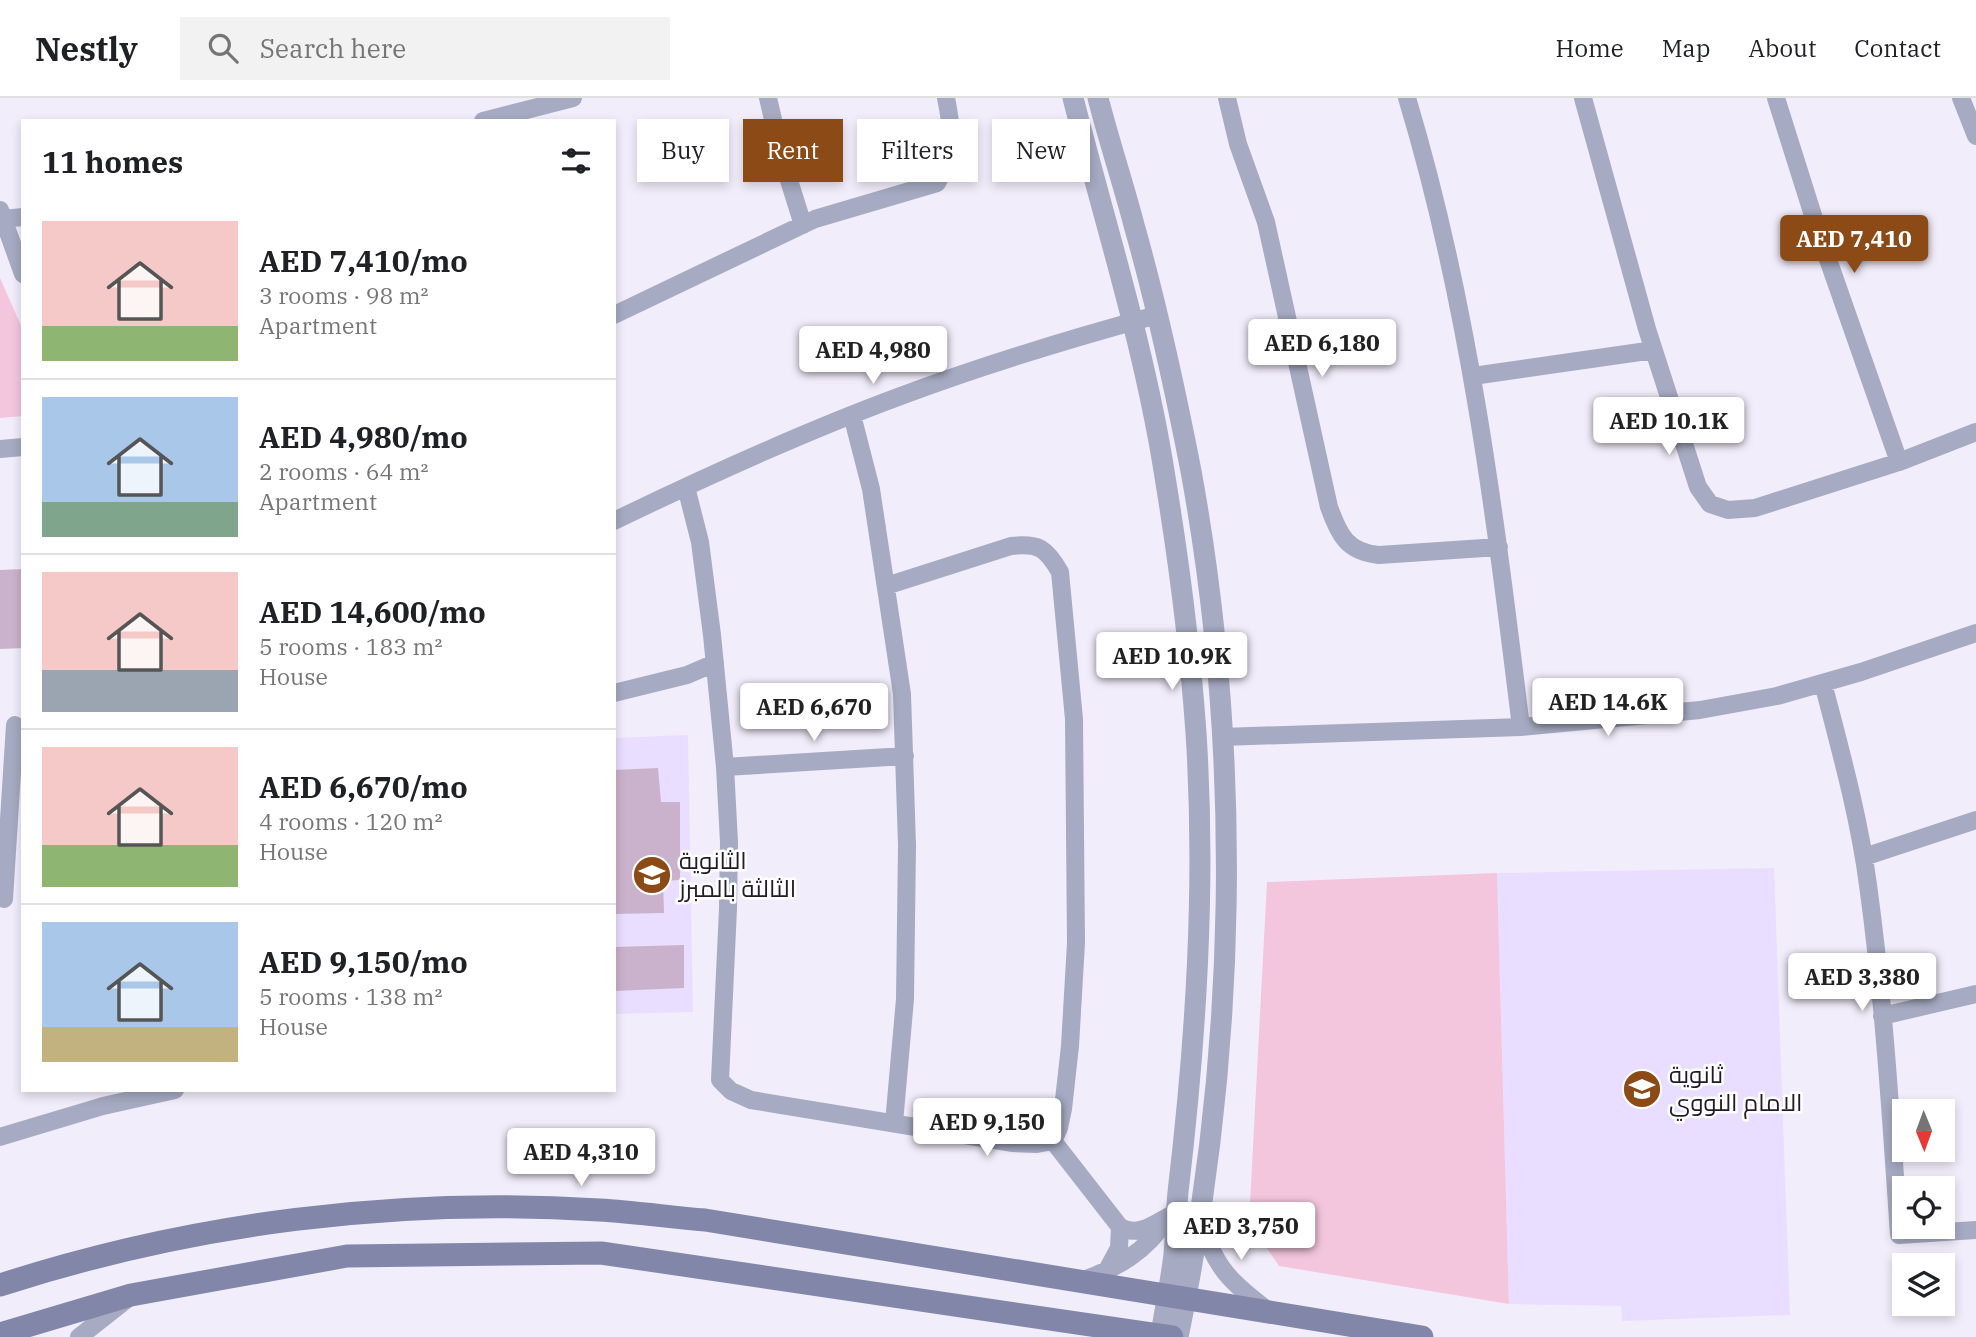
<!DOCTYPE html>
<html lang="en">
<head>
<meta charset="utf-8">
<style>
  :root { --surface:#fff; --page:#f2f2f2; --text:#202124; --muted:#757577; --line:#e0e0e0; --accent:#8c4b16 }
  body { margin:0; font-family:"IBM Plex Serif",Cairo,serif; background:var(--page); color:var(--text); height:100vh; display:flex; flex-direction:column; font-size:26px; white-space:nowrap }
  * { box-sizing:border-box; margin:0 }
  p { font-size:23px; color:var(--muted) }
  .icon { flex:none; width:38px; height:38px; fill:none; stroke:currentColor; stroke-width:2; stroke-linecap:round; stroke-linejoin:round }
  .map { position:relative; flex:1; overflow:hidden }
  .details { position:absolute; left:21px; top:21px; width:595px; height:973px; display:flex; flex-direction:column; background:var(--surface); border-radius:0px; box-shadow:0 4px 10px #0003 }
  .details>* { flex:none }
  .banner { position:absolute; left:637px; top:21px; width:665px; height:63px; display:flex; gap:14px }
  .needle { width:46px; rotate:179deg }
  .controls { position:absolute; left:1892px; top:1001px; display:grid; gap:14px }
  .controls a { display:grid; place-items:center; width:63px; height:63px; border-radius:0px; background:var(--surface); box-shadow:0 4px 10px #0003; font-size:35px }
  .price { position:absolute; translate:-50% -60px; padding:0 16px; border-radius:7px; background:#fff; color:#222; font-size:23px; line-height:46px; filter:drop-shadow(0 2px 4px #0008) }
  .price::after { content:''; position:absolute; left:50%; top:42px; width:21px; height:16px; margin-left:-10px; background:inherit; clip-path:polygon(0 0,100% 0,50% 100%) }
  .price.on { background:var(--accent); color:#fff }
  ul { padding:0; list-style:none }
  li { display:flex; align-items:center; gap:21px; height:175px; padding:0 21px }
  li+li { border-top:2px solid var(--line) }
  li span { display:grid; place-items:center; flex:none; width:196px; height:140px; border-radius:0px; color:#555 }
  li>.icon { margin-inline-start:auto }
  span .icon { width:84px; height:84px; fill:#fffc; stroke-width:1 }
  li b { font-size:30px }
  h2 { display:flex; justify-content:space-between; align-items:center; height:84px; padding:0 21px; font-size:30px }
  .tag { padding:0 24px; border-radius:0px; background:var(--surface); box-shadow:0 4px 10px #0003; font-size:24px; line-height:63px }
  .tag.on { background:var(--accent); color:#fff }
  header { display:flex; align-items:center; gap:42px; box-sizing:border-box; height:98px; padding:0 35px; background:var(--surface); border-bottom:2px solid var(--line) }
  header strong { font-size:33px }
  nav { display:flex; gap:38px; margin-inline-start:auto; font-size:24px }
  .search { width:490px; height:63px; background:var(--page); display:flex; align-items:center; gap:18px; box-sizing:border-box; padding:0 24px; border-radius:0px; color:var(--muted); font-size:26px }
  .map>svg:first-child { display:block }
  .built { fill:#e9deff }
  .green { fill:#f4c6dd }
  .building { fill:#cbb2cc }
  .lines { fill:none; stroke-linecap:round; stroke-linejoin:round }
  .minor { stroke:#a6aac2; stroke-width:18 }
  .tertiary { stroke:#a6aac2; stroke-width:21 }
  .secondary { stroke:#8287aa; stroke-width:23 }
  .labels { text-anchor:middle; stroke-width:5; stroke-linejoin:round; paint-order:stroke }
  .poi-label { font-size:24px; fill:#1f1b27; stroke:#fff; text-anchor:start }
</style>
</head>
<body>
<header>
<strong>Nestly</strong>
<div class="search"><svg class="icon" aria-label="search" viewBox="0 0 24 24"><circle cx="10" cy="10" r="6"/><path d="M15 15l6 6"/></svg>Search here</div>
<nav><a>Home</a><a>Map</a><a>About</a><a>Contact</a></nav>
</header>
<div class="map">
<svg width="1976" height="1239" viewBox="0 0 1976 1239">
  <rect width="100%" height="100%" fill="#f2edfb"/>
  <path class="built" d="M688,637L693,914L614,916V640Z
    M1774,770L1790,1217L1622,1223L1621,1208L1509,1206L1497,775Z"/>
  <path class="green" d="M0,180L23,232V318L0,320Z
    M1497,775L1509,1206L1279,1168L1249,1124L1267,784Z"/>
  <path class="building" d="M23,471V550L0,551V472Z
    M658,670L661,704H680V782L663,783L664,815L614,816V672Z
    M684,847V890L614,893V849Z"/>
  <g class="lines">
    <path class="minor" d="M768,0L782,60L803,127
      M1227,0L1238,46L1266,124L1329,409C1339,437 1347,454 1379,457L1499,449
      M1407,0C1469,205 1495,417 1521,629
      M1583,0L1647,231L1698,389L1710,406L1728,412L1755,410L1899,364L1976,334
      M1776,0L1817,130L1899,364
      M1961,0L1976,38
      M483,23L573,0
      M0,112L23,176
      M3,121L23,119
      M614,217L815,121L937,85C955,54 953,34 946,0
      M1473,278L1654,252
      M852,317L871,391L902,596L907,747L905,901L894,1025
      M0,351L23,349
      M686,389L700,444L712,537L725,669L729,744L728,811L720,982L731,993L751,1002L1013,1045L1037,1046L1053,1043L1059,1030L1063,1011L1070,948L1076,845L1074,621L1060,474C1046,450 1039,445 1011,448L886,488
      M614,423C707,378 801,335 898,299C983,267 1069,241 1157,217
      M1823,585C1840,651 1859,718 1868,787C1884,903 1891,1020 1899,1137L1976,1132
      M614,595L687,577L715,565
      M1222,639L1521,629L1700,612L1777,598L1861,574L1976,535
      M725,669L905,658
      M1864,759L1976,722
      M4,801L15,627
      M1882,918L1976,896
      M0,1039L103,1008L175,992
      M1053,1043L1120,1129C1137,1139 1153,1127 1169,1118
      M1200,1122C1215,1170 1230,1184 1270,1214
      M1106,1174L1119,1150L1120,1129
      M1081,1183C1117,1170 1146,1154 1167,1121
      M79,1239L126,1202"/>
    <path class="tertiary" d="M1073,0C1105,126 1145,250 1165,379C1179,464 1190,549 1196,635C1206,788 1196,941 1178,1094C1176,1114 1176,1135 1174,1156C1171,1183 1165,1210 1161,1237
      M1098,0C1109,43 1123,85 1134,127C1157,208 1175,291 1191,373C1243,658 1237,956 1178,1239"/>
    <path class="secondary" d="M0,1187C192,1125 397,1099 599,1112C634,1114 669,1119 705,1122L1422,1239
      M0,1236L131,1197L347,1158L601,1155L1172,1239"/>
  </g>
  <defs>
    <g id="school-disc" transform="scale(2.0125)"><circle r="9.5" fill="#8c4b16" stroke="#fff"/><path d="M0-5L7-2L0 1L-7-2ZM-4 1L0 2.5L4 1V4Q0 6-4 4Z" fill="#fff"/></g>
  </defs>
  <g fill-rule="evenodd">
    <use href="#school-disc" x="652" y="777"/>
    <use href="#school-disc" x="1642" y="991"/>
  </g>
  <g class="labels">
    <g class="poi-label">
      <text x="679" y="771">الثانوية<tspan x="679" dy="28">الثالثة بالمبرز</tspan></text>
      <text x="1669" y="985">ثانوية<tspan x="1669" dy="28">الامام النووي</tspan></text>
    </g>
  </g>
</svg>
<div class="controls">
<a><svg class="needle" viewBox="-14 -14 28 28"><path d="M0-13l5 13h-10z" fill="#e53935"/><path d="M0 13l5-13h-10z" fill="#757577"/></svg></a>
<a><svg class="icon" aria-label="locate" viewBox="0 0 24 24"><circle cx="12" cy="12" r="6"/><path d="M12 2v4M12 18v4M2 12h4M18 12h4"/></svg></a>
<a><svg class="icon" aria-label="layers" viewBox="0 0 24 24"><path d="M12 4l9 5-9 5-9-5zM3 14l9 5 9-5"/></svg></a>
</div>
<b class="price on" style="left:1854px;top:177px">AED 7,410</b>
<b class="price" style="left:1322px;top:281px">AED 6,180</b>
<b class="price" style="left:873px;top:288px">AED 4,980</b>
<b class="price" style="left:1669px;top:359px">AED 10.1K</b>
<b class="price" style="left:1172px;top:594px">AED 10.9K</b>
<b class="price" style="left:1608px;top:640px">AED 14.6K</b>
<b class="price" style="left:814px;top:645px">AED 6,670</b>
<b class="price" style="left:1862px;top:915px">AED 3,380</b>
<b class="price" style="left:987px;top:1060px">AED 9,150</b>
<b class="price" style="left:581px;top:1090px">AED 4,310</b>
<b class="price" style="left:1241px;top:1164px">AED 3,750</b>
<div class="banner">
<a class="tag">Buy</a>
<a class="tag on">Rent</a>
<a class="tag">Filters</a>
<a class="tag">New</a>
</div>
<section class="details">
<h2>11 homes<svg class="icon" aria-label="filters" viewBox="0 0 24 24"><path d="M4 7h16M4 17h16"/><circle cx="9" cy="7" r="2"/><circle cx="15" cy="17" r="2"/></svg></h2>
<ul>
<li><span style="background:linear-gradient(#f6c9c9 75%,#8fb573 0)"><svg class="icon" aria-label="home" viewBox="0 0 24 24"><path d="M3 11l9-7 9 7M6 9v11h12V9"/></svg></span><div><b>AED 7,410/mo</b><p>3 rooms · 98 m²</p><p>Apartment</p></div></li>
<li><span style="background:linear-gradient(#a9c7e8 75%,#7fa58c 0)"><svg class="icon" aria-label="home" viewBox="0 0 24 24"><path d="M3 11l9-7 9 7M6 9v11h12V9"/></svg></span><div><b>AED 4,980/mo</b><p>2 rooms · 64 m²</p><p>Apartment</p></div></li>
<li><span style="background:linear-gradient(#f6c9c9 70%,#9aa5b1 0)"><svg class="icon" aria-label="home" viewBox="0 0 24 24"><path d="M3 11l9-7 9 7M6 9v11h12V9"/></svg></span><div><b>AED 14,600/mo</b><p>5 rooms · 183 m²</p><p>House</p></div></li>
<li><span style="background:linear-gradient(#f6c9c9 70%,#8fb573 0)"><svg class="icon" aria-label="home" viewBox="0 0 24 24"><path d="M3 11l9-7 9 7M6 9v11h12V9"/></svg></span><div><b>AED 6,670/mo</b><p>4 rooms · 120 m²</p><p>House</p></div></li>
<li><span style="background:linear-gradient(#a9c7e8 75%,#c2b280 0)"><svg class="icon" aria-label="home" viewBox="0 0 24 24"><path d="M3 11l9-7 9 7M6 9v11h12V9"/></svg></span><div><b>AED 9,150/mo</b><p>5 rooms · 138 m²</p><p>House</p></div></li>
</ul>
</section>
</div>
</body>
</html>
